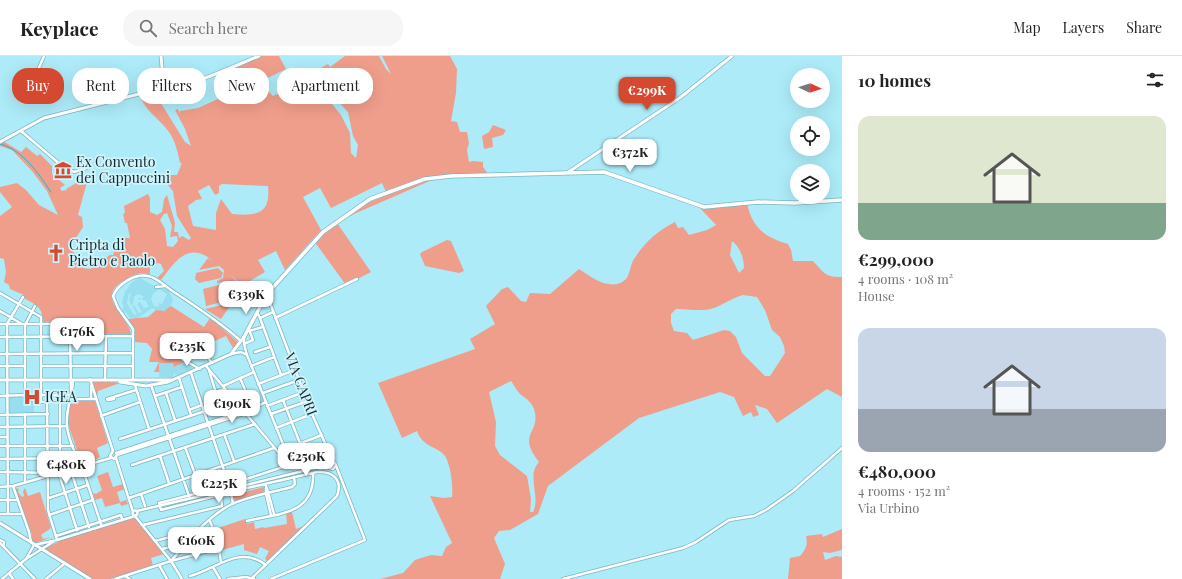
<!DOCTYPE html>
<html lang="en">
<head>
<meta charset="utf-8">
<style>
  :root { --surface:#fff; --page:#f6f6f6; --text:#222; --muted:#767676; --line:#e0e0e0; --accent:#d4492f }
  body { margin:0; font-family:"Playfair Display",serif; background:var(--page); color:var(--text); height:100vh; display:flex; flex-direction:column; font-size:15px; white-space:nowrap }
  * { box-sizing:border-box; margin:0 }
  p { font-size:13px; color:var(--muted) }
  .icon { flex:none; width:22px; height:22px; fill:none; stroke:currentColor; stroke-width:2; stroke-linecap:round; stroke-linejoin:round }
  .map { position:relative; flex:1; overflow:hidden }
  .panel { display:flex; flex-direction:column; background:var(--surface); width:340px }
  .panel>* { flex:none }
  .banner { position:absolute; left:12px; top:12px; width:380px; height:36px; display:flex; gap:8px }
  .needle { width:26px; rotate:94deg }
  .controls { position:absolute; left:790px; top:12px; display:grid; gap:8px }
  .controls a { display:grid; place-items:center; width:40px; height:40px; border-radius:50%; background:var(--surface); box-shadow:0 4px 16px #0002; font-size:20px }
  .price { position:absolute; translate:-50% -34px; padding:0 9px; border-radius:8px; background:#fff; color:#222; font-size:13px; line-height:26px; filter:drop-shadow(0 1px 2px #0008) }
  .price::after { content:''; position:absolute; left:50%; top:24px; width:12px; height:9px; margin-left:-6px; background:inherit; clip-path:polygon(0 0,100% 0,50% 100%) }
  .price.active { background:var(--accent); color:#fff }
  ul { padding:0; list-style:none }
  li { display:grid; align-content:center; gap:8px; height:212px; padding:0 16px }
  li span { display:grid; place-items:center; height:124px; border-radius:12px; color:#555 }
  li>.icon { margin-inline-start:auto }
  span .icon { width:72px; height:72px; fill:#fffc; stroke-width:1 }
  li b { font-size:17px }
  h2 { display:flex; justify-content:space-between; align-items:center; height:48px; padding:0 16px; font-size:17px }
  .pill { padding:0 14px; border-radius:16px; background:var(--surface); box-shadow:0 4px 16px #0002; font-size:14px; line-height:36px }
  .pill.active { background:var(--accent); color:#fff }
  header { display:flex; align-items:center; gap:24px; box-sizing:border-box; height:56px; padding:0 20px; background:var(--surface); border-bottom:1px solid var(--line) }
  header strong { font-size:19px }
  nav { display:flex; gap:22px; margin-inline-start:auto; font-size:14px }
  .search { width:280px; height:36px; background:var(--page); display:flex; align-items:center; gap:10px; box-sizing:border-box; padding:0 14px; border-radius:16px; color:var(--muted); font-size:15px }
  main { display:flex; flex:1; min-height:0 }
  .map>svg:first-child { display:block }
  .built { fill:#97deee; fill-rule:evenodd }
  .green { fill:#f09e8c; fill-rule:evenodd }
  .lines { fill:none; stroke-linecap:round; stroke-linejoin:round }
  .stream { stroke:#0ebed9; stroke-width:1 }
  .minor-casing { stroke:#7ab6c3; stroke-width:4 }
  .tertiary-casing { stroke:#7ab6c3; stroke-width:4.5 }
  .secondary-casing { stroke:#7ab6c3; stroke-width:5 }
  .minor { stroke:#fff; stroke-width:2.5 }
  .tertiary { stroke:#fff; stroke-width:3 }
  .secondary { stroke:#fff; stroke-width:3.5 }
  .labels { text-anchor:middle; stroke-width:3.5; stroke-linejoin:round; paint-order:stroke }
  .poi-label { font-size:14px; fill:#10292e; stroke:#d0f3fb; text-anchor:start }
  .street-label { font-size:14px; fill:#10292e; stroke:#d0f3fb }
</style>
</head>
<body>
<header>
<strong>Keyplace</strong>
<div class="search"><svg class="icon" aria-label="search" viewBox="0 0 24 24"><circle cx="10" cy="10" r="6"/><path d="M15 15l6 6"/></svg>Search here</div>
<nav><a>Map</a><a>Layers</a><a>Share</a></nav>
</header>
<main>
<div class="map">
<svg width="842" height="523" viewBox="0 0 842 523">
  <rect width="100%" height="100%" fill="#adebf8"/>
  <path class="built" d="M140,222L158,232H163L169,235L173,244L169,253L159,256L152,252L138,262H130L126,256L124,257L122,254L124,252L122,246L125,236L132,226ZM158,234H161L167,238L162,248L158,247L159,248L158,251L154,250L151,243L153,238ZM129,237L131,238L129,243L131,249L133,248L134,240L139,238L144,241L141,243L138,242L139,244L141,243L146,245L149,251L144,252L140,246L137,248L142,256L139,257L134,249L132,250L137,258L134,259L127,247Z
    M159,307H174V311L183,307L194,312L176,320L174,316L173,322L159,321Z
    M8,341H23V345H34V357H8Z"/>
  <path class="green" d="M260,0H279L286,13L259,26L273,40L290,32L312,30L311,37L321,34L329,41L332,48L341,59L350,77L351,97L356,102L358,89L353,80L348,56L333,40L335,38L328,24L322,19L319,15L321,12L328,8L330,11L345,0H379L386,13L391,18L382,0H450L457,13L456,37L451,65L457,66L460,76H467L469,87L467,94L469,106L473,105L483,106V111L488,118L428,121L410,126L386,136L382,127L331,152L320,132L303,141L321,174L285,214L276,195L258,204L265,216L243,229L230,219L242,230L231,248L222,226L217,227V225L223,222L224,214L219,210L199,214L208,202L213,205C188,184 175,206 161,224L157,222L164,215L161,208L158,207L150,210V218C139,216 134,218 125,224C94,241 127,258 131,278H98L97,273H76V269L64,268L61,265L43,266C43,251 36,249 24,242V239L10,233L9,229L4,226L6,216L4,203L0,202V160L12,151L0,136V131L17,127L26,134L39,149L58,159L47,135L32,115L12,94L0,90V87L3,85L21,96L26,91L37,100L40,98L52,110V118L65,129L60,132L62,135L65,134L67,135L66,133L83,123L87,126L78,159L82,161L83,171L70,191C76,197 78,205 83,212L90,213L110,199H113L117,187L122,180L126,182H130L127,167H125L123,158L125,157L124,150L148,138L150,142V156L157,159L162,156L164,143L167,139L175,167L174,176H178L179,182L182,180L189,184L191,182L177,160L173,135L168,129L163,119H177L182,107H180C178,97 176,88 171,79C163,65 144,55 140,39L154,36L185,86L191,90L185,73L175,54L178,53L180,58V55L198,52L231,37L219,16ZM222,128L268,130C271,159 256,160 232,158L221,143L216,157V174L193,170L188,150L196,144L202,143L198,135L209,129L215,139L219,137V130ZM167,157L172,170L170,181L177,180L178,185L173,191L167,190L165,173L160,164L164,158Z
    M493,69L506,74L503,79L492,82L493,91L484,93L482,80L489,76Z
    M431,122L432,124L354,158L337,167L371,216L346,229L314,185L352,154L410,128Z
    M747,148C753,172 764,181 788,188L791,194L793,205H813C823,216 826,222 842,221V341L827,333L777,367L767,353L755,349L759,359L753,361L751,356L743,360L734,341L720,336L639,362L548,430L538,458L510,474L499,475L494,482L505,508L500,523H380L403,517L415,504L421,502L431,499L442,500L446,491L452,487L430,440L444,442L452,441C453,431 451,409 445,400C438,390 423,392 417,375L402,382L378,327L475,293L470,283L495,268L486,250L502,233L508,231L521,245L526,246L530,237L550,238L579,213C591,221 612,237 626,223C630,218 630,209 634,203C646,185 656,176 675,166L678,172L683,171L689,179L707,174L716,169L699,151L715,152ZM732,185C740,191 744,202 744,212L739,217L730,199ZM743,239L757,241L765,254L772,274L780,281L784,290L785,297L770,320H765L742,297L736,281L730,275L724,274L693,284L687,277L674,275L671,267V258L676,253C688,253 702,256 714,252C724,248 732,242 743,239ZM511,325C514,329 517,335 520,338C528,344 533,347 535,357C539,378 517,378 539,406C526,419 541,441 533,456H530L531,443L527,420L500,399L495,390L496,366L489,336Z
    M447,184L451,185L464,215L459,217L425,210L420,198L422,196Z
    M218,212L223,217L221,222L199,227L195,223L196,217Z
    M219,229L222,246L206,250L203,233Z
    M226,248L230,250L221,263L205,253Z
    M171,250L204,271L210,262L238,286L233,292L226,280L204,290L202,295L197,289H180V296L177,300L183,307L174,311L173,307H159V316H154L159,306H149L152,293L147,287L135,286V275L128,263L148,261L156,254L164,255Z
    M107,325L120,327L98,335L97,340L93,326Z
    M71,345H95L108,387L97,392L100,401L99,402L83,408L81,406L68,368Z
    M108,416L113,431L123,428L125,433L117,436L120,446L126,444L128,448L121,450L120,447L105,451L102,442L95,444L93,437L96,438L102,434L97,420Z
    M264,431L265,436L235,446L233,439Z
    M15,432L19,433L18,436L22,441L24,440L23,435L25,432L28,440L40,436L51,472L41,479L43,483L52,481L35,487L31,483L32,479Z
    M292,456L296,473L306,469L267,505L265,503L269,495L260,491L257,498L244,494V488L222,494L215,473L245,463L247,468L254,466L255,473L263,471L264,472L287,468L286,457Z
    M134,461L164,498L151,502L153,510L110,523H92L44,493L62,484Z
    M842,473V494L830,497L823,496L825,504L836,500L842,501V523H788L790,502L800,500C806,493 808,489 806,480L822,478L823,481Z"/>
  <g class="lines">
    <path class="stream" d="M0,88C23,94 38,117 51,136"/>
    <g class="minor-casing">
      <path id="minor" d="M22,32L38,14L44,0
        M21,75L61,109L74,116L86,112
        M156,231L165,230
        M0,237L41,261V346H48
        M267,239L312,358L333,405
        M35,250L25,269V344L41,343
        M0,255L22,268
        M257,256L260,262L281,319
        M260,262L273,256
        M275,262L357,223
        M0,268H61
        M70,269L71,339
        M249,275L263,271
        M0,281L133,280
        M244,281V288L247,299L285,393L290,407L289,409
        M244,288L253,284L250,276
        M255,296L270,291
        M0,298L133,297
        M231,298L241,296L247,299
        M0,310H25
        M41,310H133
        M206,310L289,409
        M251,310L274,301
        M200,313L182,303L178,299L205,298L212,307
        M209,314L220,350
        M191,317L228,426
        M179,322L191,359
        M240,322L253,352
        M90,323L113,395
        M73,324C73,339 65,354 67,370C68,384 76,398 81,412
        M105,324L106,280
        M133,324V273L118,252L113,240C118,228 135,217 148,220C158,222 166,231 174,236C198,252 220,266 241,285
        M258,328L295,314
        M135,329L149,373
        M151,329L189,440
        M223,330L254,316
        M215,336L225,333
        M166,337L175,364
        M263,337L299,324
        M41,339H71
        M47,339L48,454L57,484
        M0,340L25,339
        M155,340L182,331
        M114,341V343L108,344L107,343L136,334
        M70,343H96
        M91,343V330
        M283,344L305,400
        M267,350L304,336
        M189,354L202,349
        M245,356L266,346
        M25,358V427
        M271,358L308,345
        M0,359L48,358
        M101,360L140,346
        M0,371L67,370
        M276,372L312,358
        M224,378L234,405
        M0,381H7
        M120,383L248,341
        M0,390H73
        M185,391L195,418
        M113,395L110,400L114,403L117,399L246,357
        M278,396L322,379
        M116,397L244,355
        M160,400L169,427
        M116,402L133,456
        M0,403L77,402
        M290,407L327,391
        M328,407L329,412L333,413L335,410
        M132,409L255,368
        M82,411L101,468
        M71,415L89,471
        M0,416L60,417V339
        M59,418L77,474
        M266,429V438L271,459
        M13,430L29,476L31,486
        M0,431L13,430L111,402
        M234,432L319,411L330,406L335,407L365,484L271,523
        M267,432L274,458
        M227,437L226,433L228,429L289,409
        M141,438L145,450
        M231,438L233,448
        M49,442L88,429
        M129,442L274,392
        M0,444H17
        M160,450L161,454L227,437L232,438L234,435L317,416C333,415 343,424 337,440L252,522
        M160,450L159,447L226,430
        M132.5 457a2.5 2.5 0 1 1 5 0a2.5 2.5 0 1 1-5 0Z
        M137,455L226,434
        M0,458H23
        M8,458L7,268L23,241
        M49,459L93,444
        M135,460L171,505L182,523
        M210,465L218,487L221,506
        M247,465C279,457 315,459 313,417
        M143,469L222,450L221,440
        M56,480L121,459L122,463
        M0,484L4,486V491
        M155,485L201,473
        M0,487L35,523
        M162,493L187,487
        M26,503L34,489L57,484L135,460
        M171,505C188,485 208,460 232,448C250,440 273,436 292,431L295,428L294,421
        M159,509L167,523
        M213,511L220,523
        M9,517L13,523
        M125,520L130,523
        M190,520C215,514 239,488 266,509
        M2,523L26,503L53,486
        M46,523L64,508
        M115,523L171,505L219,492
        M228,523L246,521L254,523
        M563,523L683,492L696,486L729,464L754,460L766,454L793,435L842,392"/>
    </g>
    <g class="tertiary-casing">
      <path id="tertiary" d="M155,34C179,36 234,10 259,0
        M0,86L44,62L155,34L163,23L161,0
        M567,117L681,41L732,0
        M0,324H173
        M120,326L146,330L168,326L231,298L244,281
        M0,467L90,523"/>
    </g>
    <g class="secondary-casing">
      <path id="secondary" d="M244,281L267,238L323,176L370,143L425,123L451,120L604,116L704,151L758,146L795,147L842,144"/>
    </g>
    <use href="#minor" class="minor"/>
    <use href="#tertiary" class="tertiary"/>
    <use href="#secondary" class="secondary"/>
  </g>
  <defs>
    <g id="museum-bare" transform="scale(1.38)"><path d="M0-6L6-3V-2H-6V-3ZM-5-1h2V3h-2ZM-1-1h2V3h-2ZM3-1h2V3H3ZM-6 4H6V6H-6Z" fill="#d4492f" stroke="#d0f3fb" stroke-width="2.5" paint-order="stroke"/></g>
    <g id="church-bare" transform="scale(1.38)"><path d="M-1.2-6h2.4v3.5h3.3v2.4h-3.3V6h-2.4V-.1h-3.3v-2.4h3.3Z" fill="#d4492f" stroke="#d0f3fb" stroke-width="2.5" paint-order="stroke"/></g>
    <g id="hospital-bare" transform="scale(1.38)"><path d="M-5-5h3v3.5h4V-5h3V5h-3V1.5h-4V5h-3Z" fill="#d4492f" stroke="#d0f3fb" stroke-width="2.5" paint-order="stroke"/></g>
  </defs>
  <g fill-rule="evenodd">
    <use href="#museum-bare" x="63" y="114"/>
    <use href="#church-bare" x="56" y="197"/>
    <use href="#hospital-bare" x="32" y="341"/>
  </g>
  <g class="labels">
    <g class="poi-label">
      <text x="76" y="111">Ex Convento<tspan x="76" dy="16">dei Cappuccini</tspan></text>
      <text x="69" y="194">Cripta di<tspan x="69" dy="16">Pietro e Paolo</tspan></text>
      <text x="45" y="346">IGEA</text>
    </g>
    <g class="street-label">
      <text transform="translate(301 328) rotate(69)" y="5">VIA CAPRI</text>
    </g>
  </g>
</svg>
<div class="controls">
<a><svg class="needle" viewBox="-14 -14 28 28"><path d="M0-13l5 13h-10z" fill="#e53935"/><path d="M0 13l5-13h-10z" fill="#767676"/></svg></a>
<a><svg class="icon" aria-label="locate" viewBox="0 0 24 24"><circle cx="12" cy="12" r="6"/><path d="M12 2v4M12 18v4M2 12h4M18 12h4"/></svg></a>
<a><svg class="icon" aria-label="layers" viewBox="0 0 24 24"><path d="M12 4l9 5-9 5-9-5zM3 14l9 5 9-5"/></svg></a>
</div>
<b class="price active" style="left:647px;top:55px">€299K</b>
<b class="price" style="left:630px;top:117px">€372K</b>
<b class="price" style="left:246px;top:259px">€339K</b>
<b class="price" style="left:77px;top:296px">€176K</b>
<b class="price" style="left:187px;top:311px">€235K</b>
<b class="price" style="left:232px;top:368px">€190K</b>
<b class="price" style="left:306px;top:421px">€250K</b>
<b class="price" style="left:66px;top:429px">€480K</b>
<b class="price" style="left:219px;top:448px">€225K</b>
<b class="price" style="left:196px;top:505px">€160K</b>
<div class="banner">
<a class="pill active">Buy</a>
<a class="pill">Rent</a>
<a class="pill">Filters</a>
<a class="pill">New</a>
<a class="pill">Apartment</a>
</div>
</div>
<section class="panel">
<h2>10 homes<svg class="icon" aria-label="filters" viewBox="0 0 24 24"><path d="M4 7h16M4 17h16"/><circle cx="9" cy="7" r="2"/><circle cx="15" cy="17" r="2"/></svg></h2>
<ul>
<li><span style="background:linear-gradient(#dfe7d0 70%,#7fa58c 0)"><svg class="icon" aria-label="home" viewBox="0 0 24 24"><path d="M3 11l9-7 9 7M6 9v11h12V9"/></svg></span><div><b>€299,000</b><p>4 rooms · 108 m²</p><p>House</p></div></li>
<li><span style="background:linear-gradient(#c9d6e8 65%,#9aa5b1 0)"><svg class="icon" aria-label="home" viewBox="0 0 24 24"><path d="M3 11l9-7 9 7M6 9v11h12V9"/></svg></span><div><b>€480,000</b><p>4 rooms · 152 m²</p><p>Via Urbino</p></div></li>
</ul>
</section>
</main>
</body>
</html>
